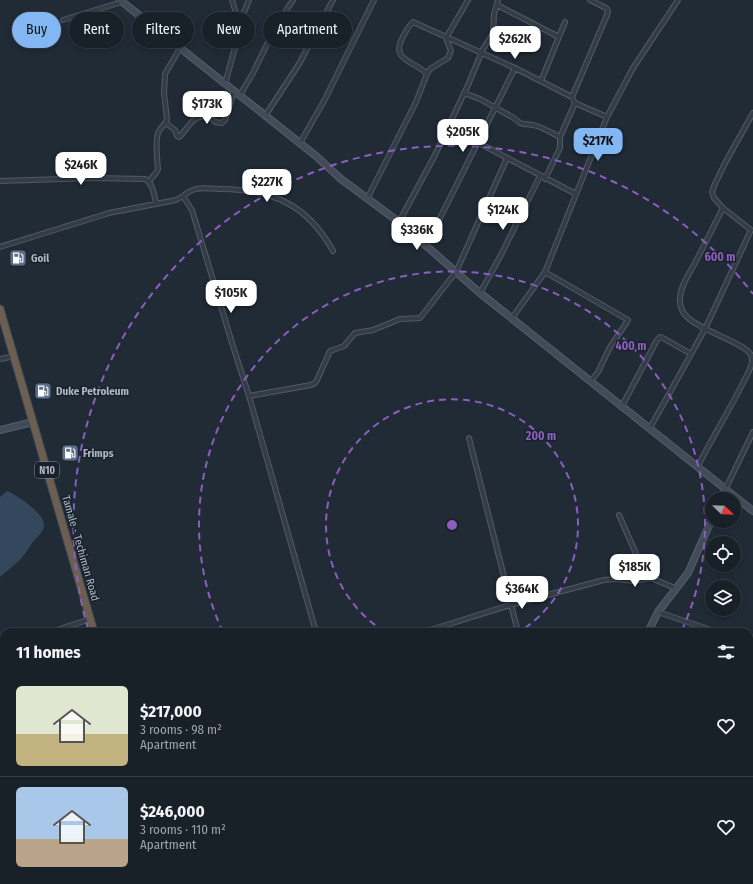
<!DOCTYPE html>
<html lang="en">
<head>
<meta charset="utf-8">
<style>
  :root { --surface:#182028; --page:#252d34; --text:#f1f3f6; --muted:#9fa3a8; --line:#363e45; --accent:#82b7f4 }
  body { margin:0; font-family:"Fira Sans Condensed",sans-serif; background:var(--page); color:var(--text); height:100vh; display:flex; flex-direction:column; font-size:15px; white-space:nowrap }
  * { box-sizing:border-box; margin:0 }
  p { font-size:13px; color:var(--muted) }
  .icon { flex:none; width:22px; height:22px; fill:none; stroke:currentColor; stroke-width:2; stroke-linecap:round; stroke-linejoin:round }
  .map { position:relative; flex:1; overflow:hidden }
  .panel { position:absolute; left:0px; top:628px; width:753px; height:256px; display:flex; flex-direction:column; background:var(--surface); border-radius:12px 12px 0 0; box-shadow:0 2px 6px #0003,0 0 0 1px var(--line) }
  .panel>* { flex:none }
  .guide { position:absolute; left:12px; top:12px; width:400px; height:36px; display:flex; gap:8px }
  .needle { width:26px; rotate:113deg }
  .controls { position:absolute; left:705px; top:492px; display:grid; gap:8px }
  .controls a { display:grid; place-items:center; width:36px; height:36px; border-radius:50%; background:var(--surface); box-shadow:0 2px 6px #0003,0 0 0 1px var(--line); font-size:20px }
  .price { position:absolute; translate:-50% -34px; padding:0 9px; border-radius:8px; background:#fff; color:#222; font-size:13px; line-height:26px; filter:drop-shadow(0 1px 2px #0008) }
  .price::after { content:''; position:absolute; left:50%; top:24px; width:12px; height:9px; margin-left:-6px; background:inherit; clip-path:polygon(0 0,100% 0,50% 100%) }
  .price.on { background:var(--accent); color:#111 }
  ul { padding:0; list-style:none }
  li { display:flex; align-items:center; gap:12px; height:100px; padding:0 16px }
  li+li { border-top:1px solid var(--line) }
  li span { display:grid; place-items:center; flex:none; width:112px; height:80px; border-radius:6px; color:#555 }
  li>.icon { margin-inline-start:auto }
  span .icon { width:48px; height:48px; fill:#fffc; stroke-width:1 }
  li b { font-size:17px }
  h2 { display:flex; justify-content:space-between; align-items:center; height:48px; padding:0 16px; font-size:17px }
  .chip { padding:0 14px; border-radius:18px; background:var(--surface); box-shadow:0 2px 6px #0003,0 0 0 1px var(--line); font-size:14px; line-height:36px }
  .chip.on { background:var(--accent); color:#111 }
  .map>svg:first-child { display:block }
  .water { fill:#34485d }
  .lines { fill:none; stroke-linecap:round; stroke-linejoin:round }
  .street-casing { stroke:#515b64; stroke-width:6 }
  .secondary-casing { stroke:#515b64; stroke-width:8 }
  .highway-casing { stroke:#3e4851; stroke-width:9 }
  .street { stroke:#343d47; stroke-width:4 }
  .secondary { stroke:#424c59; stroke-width:5.5 }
  .highway { stroke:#6c5f51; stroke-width:7 }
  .ring { fill:none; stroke:#8d5dc0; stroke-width:2; stroke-dasharray:7 5 }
  .labels { text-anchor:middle; stroke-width:3; stroke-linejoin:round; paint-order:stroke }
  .shield { fill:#19222b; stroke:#818b95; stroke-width:1 }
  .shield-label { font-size:10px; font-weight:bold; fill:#aeb8c3 }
  .poi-label { font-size:11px; font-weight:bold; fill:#aeb8c3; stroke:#19222b; text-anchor:start }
  .street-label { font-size:11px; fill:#aeb8c3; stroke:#19222b }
  .centre { fill:#8d5dc0; stroke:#19222b; stroke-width:2 }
  .ring-label { font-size:12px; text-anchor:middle; font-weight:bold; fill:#8d5dc0; stroke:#19222b; stroke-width:3; stroke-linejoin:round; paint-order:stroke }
</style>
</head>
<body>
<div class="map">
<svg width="753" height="884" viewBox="0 0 753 884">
  <rect width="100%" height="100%" fill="#202b36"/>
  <path class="water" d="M7,491C18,496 45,513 44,526C43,533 36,538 32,543C29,547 27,552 23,556C17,564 7,570 0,577V497Z"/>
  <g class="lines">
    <g class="street-casing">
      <path id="street" d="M232,0L239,23
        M497,5L559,37
        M63,20L122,2
        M427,74L430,69L448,58L451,51L446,38L468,0
        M541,81L565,22
        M225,84L237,40L239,24L249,0
        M464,93L480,99L514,118C524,128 525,122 537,126C545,129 552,133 560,137
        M240,95L253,73L275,28L293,0
        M572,97L607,15L608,11L606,8L590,0
        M265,116L299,64L333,0
        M166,123L175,130L177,136L179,137C190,127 191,115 209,116L215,122L222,123L225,120L234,91
        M477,142L576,194
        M300,143L324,101L374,0
        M545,179L560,148V137L575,103
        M0,181L93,178L145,179C153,183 154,195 156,203
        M149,181L156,173L158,169C157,158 155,143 158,133C160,127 166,125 167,119L164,93L165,74L180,48
        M183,196C196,185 205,189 221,189C273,190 307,204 333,251
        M367,199L416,102L427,74C416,62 392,60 401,41C404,34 407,28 413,22L515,68L572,97L575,103L607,117
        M399,222L435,155L468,85L483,49L493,34L494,14L498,0
        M425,246L432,234L515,68
        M0,247L109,213L176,200L183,196L192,210L232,343L249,396L316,632
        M545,272L628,320L627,322L610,347L598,372L591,381
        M480,293L502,253L540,176
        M512,318L545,272L607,117L633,68L678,0
        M0,359L15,356
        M249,396L311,385L315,383L317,380L330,351L344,346L355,333L373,330L400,319L420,318L456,272L507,158
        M622,406L657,340L660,337L663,338L691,354
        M650,428L705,329L751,230L723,208L714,198L712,192L714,186L725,163L753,113
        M469,438L518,632
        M698,466C712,438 729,411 743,383C746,376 753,367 752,358C751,343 693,330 683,312C681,308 679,303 680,298C681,284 691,271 697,259C706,242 714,225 723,208
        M725,490L753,432
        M619,515L637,556L651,578
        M619,579L637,556
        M658,612L717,632
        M50,632L91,619
        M424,632L510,605L604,580L616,579L634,581L651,578L675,588
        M0,649L4,647
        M749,649L753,651
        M0,750L4,765
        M0,798L4,797
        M0,830L4,822
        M36,880L37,884
        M447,880L448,884"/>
    </g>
    <g class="secondary-casing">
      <path id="secondary" d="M120,0L316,156L341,179L399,222L480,293L753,511
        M0,430L33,422
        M721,499L725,490
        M648,632L658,612L688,573L712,519
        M551,884L553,880"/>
    </g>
    <g class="highway-casing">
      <path id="highway" d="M0,309L94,632
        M161,880L163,884
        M170,880L171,884"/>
    </g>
    <use href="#street" class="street"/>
    <use href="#secondary" class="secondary"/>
    <use href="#highway" class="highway"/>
  </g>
  <g class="ring">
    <path d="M385 632A126 126 0 1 1 519 632"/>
    <path d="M223 632A253 253 0 1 1 681 632"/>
    <path d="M88 629A379 379 0 0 1 753 294"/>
  </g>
  <defs>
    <g id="fuel-square" transform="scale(0.9)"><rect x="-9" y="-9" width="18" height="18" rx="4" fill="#5c6f8a" stroke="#19222b"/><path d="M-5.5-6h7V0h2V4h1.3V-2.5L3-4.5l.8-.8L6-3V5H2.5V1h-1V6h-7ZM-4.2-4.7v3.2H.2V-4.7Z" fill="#fff"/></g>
  </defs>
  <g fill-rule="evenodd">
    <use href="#fuel-square" x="18" y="258"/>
    <use href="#fuel-square" x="43" y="391"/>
    <use href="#fuel-square" x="70" y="453"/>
  </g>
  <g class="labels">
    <rect class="shield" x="35" y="462" width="24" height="16" rx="3"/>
    <g class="shield-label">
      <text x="47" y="474">N10</text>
    </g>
    <g class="poi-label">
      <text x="31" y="262">Goil</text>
      <text x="56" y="395">Duke Petroleum</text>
      <text x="83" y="457">Frimps</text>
    </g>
    <g class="street-label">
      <text transform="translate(81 548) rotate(74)" y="4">Tamale - Techiman Road</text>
    </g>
  </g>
  <circle cx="452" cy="525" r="6" class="centre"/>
  <g class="ring-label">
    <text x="720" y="261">600 m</text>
    <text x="631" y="350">400 m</text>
    <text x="541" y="440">200 m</text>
  </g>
</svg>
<div class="controls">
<a><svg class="needle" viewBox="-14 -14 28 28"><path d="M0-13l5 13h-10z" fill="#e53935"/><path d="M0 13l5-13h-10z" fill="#9fa3a8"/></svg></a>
<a><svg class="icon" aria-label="locate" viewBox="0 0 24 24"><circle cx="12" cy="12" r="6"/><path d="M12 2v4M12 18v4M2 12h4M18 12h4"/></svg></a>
<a><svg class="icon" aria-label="layers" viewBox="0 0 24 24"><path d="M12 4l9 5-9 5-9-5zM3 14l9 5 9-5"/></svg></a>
</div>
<b class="price" style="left:515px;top:60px">$262K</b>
<b class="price" style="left:207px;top:125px">$173K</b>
<b class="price" style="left:463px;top:153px">$205K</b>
<b class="price on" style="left:598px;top:162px">$217K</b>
<b class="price" style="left:81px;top:186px">$246K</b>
<b class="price" style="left:267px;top:203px">$227K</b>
<b class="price" style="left:503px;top:231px">$124K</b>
<b class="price" style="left:417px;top:251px">$336K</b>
<b class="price" style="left:231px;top:314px">$105K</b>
<b class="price" style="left:635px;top:588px">$185K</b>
<b class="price" style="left:522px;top:610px">$364K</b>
<div class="guide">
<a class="chip on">Buy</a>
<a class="chip">Rent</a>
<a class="chip">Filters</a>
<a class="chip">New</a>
<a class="chip">Apartment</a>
</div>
<section class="panel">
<h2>11 homes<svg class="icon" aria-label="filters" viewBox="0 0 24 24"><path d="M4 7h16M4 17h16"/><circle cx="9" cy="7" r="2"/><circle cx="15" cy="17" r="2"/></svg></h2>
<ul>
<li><span style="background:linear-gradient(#dfe7d0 60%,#c2b280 0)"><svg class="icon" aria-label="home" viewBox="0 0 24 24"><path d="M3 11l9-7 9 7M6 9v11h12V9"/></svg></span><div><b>$217,000</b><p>3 rooms · 98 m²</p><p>Apartment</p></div><svg class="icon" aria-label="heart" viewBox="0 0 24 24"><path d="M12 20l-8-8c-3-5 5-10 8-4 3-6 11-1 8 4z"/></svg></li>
<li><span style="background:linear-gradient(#a9c7e8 65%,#b9a48a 0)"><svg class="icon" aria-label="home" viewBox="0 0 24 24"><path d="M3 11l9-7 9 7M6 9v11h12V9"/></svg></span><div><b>$246,000</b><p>3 rooms · 110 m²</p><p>Apartment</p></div><svg class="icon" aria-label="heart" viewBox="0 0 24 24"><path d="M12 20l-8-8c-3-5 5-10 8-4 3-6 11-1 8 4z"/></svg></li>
</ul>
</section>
</div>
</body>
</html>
